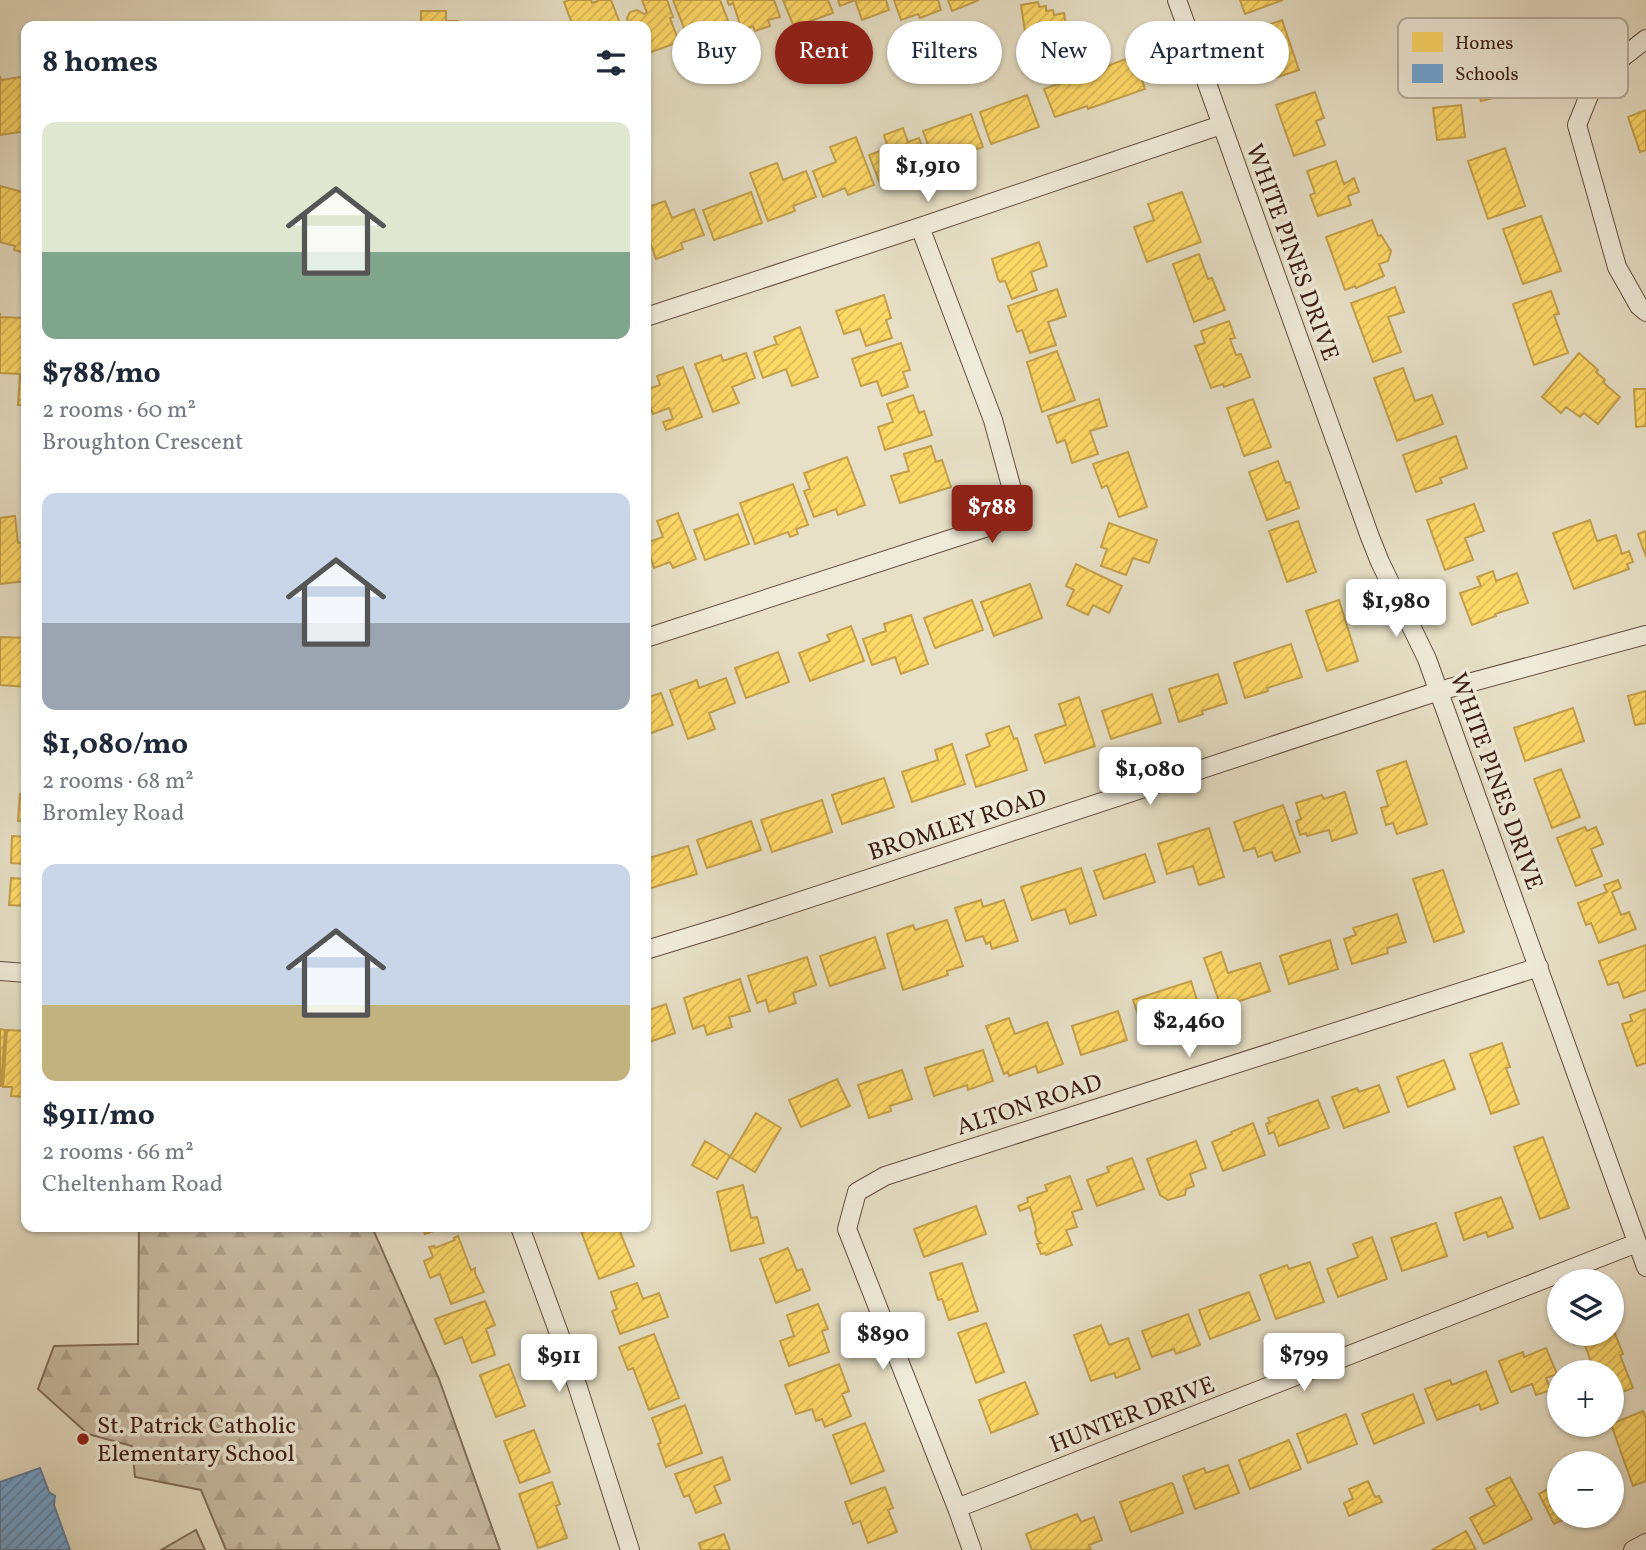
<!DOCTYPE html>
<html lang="en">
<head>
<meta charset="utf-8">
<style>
  :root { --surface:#fff; --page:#f2f2f3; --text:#1f2937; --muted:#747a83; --accent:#8f2418 }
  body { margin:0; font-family:Vollkorn,serif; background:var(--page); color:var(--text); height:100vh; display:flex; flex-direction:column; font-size:26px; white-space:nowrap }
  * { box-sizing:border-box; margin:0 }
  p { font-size:23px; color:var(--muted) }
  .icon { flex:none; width:38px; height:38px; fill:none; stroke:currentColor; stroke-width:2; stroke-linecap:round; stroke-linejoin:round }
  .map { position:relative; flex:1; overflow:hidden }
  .side { position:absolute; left:21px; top:21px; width:630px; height:1211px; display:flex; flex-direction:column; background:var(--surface); border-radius:14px; box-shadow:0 2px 5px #0004 }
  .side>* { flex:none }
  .guide { position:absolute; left:672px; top:21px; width:665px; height:63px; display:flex; gap:14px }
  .controls { position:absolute; left:1547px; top:1269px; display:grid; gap:14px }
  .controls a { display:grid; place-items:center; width:77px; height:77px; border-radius:50%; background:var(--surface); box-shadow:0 2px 5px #0004; font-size:35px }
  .price { position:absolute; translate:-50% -60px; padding:0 16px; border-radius:7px; background:#fff; color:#222; font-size:23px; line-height:46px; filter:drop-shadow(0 2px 4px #0008) }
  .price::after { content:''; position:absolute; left:50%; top:42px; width:21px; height:16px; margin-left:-10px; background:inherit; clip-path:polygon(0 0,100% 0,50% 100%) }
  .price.on { background:var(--accent); color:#fff }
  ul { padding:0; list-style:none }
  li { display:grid; align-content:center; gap:14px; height:371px; padding:0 21px }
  li span { display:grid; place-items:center; height:217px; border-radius:14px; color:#555 }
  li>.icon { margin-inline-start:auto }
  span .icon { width:126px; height:126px; fill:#fffc; stroke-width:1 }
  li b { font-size:30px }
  h2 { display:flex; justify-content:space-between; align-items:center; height:84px; padding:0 21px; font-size:30px }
  .tag { padding:0 24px; border-radius:32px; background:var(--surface); box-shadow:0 2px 5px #0004; font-size:24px; line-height:63px }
  .tag.on { background:var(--accent); color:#fff }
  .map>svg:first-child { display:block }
  .forest { fill:url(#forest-firs); stroke:#826e5c; stroke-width:2 }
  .garden { fill:#cabfa7; stroke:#826e5c; stroke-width:2 }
  .homes { fill:url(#homes-hatch); stroke:#c4a04c; stroke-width:2 }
  .schools { fill:url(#schools-hatch); stroke:#5f7e9f; stroke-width:2 }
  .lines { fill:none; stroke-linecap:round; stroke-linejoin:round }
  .street-casing { stroke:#654d3e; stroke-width:20 }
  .street { stroke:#efebda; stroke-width:18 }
  .poi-dot { fill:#8f2418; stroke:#efebda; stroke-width:2.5 }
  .labels { text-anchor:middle; stroke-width:7; stroke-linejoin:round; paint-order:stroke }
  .street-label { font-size:24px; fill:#3a1c11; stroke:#efebda }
  .poi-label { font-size:24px; fill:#3a1c11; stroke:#efebda; text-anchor:start }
  .key { fill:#efebda; stroke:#b9ad9e; stroke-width:2 }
  .key-label { font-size:19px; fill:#3a1c11 }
</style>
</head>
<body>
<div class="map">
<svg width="1646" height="1550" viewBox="0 0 1646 1550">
  <defs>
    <pattern id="forest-firs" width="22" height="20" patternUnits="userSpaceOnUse" patternTransform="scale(1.75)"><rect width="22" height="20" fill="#cabfa7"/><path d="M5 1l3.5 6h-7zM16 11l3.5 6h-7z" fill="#aea48f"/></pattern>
    <pattern id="homes-hatch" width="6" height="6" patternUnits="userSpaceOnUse" patternTransform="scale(1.75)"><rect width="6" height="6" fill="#ffd966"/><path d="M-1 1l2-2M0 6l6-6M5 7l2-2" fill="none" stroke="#dbba57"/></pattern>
    <pattern id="schools-hatch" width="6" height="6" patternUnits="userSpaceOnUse" patternTransform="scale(1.75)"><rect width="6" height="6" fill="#6fa8dc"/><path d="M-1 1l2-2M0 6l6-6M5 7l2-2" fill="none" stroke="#5c88b1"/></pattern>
  </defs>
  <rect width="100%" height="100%" fill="#e7e0c6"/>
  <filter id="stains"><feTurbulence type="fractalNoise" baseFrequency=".00286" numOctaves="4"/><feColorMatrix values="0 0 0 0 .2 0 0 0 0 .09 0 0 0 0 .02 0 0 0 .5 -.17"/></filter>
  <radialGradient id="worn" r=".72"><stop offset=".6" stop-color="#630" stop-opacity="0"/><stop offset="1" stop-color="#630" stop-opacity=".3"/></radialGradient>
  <path class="forest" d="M139,1227H372L439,1379L500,1550H226L201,1490L135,1477L132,1446L88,1434L38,1389L54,1346L138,1344Z"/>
  <path class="garden" d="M196,1530L205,1550H161Z"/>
  <path class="homes" d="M569,0H591L592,3L600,0H611L621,26H573L564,2Z
    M642,0H667L673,17L670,18L679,42L646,54V26H629L627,18L630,12L637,10L644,14L647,13Z
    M673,0H720L734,36L724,39L726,45L711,50L710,45L693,51Z
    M727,0H774L780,17L768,20L770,26L755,31L753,26L742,30L733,3L729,5Z
    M783,0H828L833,13L794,27Z
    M838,0H886L889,10L862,20L855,0L840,6Z
    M894,0H938L941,10L920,18L918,14L901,20Z
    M948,0H979L952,11Z
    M1240,0H1283L1245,14Z
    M1038,2L1039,7L1046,6V11L1053,10L1054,15L1064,13L1066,26L1057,28L1058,36L1052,37L1055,62L1030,66L1021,5Z
    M421,11H446V21H457V26H421Z
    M1282,20L1299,70L1271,79L1254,30Z
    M1491,28L1500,68L1506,66L1508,76L1502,77L1506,95L1481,101L1475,73L1463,76L1454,37Z
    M1134,56L1145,89L1088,109L1087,106L1055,117L1044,89Z
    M0,76L1,80L21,77L26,81V131L0,135Z
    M1315,92L1324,118L1316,121L1325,145L1294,156L1276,105Z
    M1027,95L1039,127L991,144L980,112Z
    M1461,105L1465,137L1437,140L1433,108Z
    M1646,110V150L1640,152L1628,117Z
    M971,114L983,147L935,164L923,131Z
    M903,128L908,142L919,138L930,168L881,186L869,155L888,148L884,135Z
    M856,137L874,185L848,195L845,188L823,197L813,171L836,162L830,147Z
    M1505,148L1525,206L1488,219L1468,161Z
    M1336,161L1344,184L1354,178L1359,192L1348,196L1351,205L1318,216L1310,195L1315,193L1307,171Z
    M777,163L783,180L806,171L816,197L793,206L795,211L768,221L750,173Z
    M0,186L26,193V256V253L14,250L15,246L0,242Z
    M751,192L762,223L714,240L703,210Z
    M1182,192L1201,242L1147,262L1134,227L1154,220L1148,204Z
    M665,201L672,218L694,209L704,235L681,243L683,249L656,259L646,231V208Z
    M1541,216L1561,271L1523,284L1503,229Z
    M1372,220L1378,236L1381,235L1391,251L1388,261L1379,264L1384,276L1356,288L1355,286L1345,290L1326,237Z
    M1039,242L1047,266L1031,272L1037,290L1012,299L1005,281L1000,282L998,279L992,259Z
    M1199,254L1208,279L1212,278L1225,310L1194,322L1173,264Z
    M1395,287L1404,312L1388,317L1401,352L1373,362L1351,303Z
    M1057,289L1066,316L1048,322L1056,345L1030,353L1022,330L1017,332L1008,306Z
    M1551,291L1559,314L1554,315L1568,353L1534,365L1513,304Z
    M884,295L891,318L886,320L892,338L866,346L860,329L844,334L836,311Z
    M0,313V317L23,318L22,347H26V405H18L20,374L0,373Z
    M1229,321L1235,338L1230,339L1236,355L1241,354L1250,377L1224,387L1223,384L1211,388L1195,346L1205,343L1201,331Z
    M800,327L818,377L792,386L786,369L763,378L754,352L777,344L774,337Z
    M901,343L910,370L903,372L908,387L882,396L877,381L861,386L852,359Z
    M1057,351L1075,400L1042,412L1027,362Z
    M746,353L755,378L732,387L739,403L713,412L695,364L721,355L723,361Z
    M1579,353L1598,370L1596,372L1605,380L1603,382L1606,385L1620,397L1598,424L1584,413L1580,417L1566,407L1561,413L1542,397Z
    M683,367L702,417L666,430L663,422L673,419L669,408L653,414L646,395V390L660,385L657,376Z
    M1403,368L1415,401L1432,395L1443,424L1397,441L1374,378Z
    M1634,389H1646V426L1636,427Z
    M913,395L919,413L924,411L932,435L885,450L878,427L893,422L887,404Z
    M1099,399L1107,426L1090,431L1098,454L1072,463L1065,440L1057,443L1048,416Z
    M1253,399L1271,447L1244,456L1227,408Z
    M1456,436L1467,468L1440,478L1442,483L1416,492L1403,455Z
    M931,446L936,462L942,460L951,487L900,503L891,476L909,471L904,454Z
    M1128,452L1147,507L1119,517L1107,485L1102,488L1093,464Z
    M847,457L865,505L838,515L836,509L814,517L804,491L810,489L804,473Z
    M1278,461L1286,483L1290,482L1299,508L1267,520L1249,472Z
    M793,484L808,525L796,529L798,534L790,537L788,532L755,544L740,503Z
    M1474,504L1484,531L1465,538L1473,560L1445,570L1427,520Z
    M678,513L696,559L673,568L670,562L654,568L646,543L663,537L657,521Z
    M738,514L749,544L705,560L694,530Z
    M15,516L18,543L26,542V581L0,584V518Z
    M1590,520L1597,541L1616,535L1622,554L1629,551L1633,562L1627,564L1629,569L1574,589L1553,533Z
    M1298,521L1316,572L1287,582L1269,531Z
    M1109,523L1157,540L1149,563L1133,558L1126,575L1101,566L1107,549L1101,547Z
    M1646,531V557L1638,534Z
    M1076,564L1122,586L1109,613L1093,605L1088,615L1067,605L1074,590L1066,586Z
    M1493,571L1496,581L1517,573L1528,603L1495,614L1496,616L1472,625L1460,593L1481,586L1477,577Z
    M1030,584L1042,618L994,636L981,602Z
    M972,600L983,630L935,648L924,618Z
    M1339,600L1358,661L1327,671L1306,611Z
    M911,615L928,664L901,674L895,657L872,665L863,639L886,631L884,624Z
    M851,626L864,661L810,681L799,653L830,641L827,635Z
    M0,637L26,638V687L0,685Z
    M1291,644L1302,677L1267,688L1268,691L1245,698L1234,663Z
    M778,652L789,682L746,698L735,668Z
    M1218,674L1227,703L1202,711L1203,714L1179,722L1169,689Z
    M726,678L735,703L709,713L715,729L688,739L670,690L697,680L699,688Z
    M1646,691V723L1635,725L1628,696Z
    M661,693L673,725L646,735V698Z
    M1152,694L1161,723L1111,739L1102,711Z
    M1079,697L1095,746L1045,763L1035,735L1066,725L1059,704Z
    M1573,708L1584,741L1525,761L1514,728Z
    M1009,726L1014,739L1017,738L1027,770L976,787L966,755L990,746L986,734Z
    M952,744L965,784L912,802L902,772L938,760L935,750Z
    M1406,761L1427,824L1397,834L1393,823L1386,825L1381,808L1388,806L1377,771Z
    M1561,769L1580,817L1552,828L1534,779Z
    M884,778L894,807L842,824L832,795Z
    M1345,792L1357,833L1332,841L1329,830L1307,836L1306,833L1300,835L1296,821L1301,819L1296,803L1322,795L1324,799Z
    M20,794L26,795V822L18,821Z
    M822,800L832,832L772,852L761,820Z
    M1283,805L1300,852L1275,861L1272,852L1258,857L1255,848L1244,851L1234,822Z
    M751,821L761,850L707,868L697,840Z
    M1585,827L1587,831L1596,827L1603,844L1591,849L1602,876L1576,886L1557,838Z
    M1209,828L1224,877L1199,885L1193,866L1167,874L1158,844Z
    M12,836L26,837V864L11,863Z
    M688,846L697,874L648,889L646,883V859Z
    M1145,854L1155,882L1104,899L1094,871Z
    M1081,868L1096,915L1070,924L1065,909L1032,920L1021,887Z
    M1443,870L1464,932L1434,942L1413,879Z
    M11,878L26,879V906L9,905Z
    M1618,880L1621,888L1612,892L1621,915L1629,912L1636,929L1599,943L1591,923L1586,925L1578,903L1607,892L1604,885Z
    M981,900L983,907L1004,900L1018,941L992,949L990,942L986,944L983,936L966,941L955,908Z
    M1397,914L1406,942L1387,948L1388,953L1352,964L1344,939L1356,935L1353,928Z
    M947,920L963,966L947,971L948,975L903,990L887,934L913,925L915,930Z
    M875,937L885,968L830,986L820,956Z
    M1330,940L1338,969L1289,984L1280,956Z
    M1646,945V990L1624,998L1618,982L1608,985L1599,961Z
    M1221,952L1228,973L1260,963L1270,991L1221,1007L1204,958Z
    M807,957L816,985L793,993L796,1003L769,1012L766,1000L757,1003L748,976Z
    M740,979L750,1011L729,1017L732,1027L707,1035L704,1025L693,1029L684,998Z
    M1191,981L1200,1010L1176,1017L1177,1022L1155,1029L1154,1025L1143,1029L1133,1000Z
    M666,1004L675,1033L646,1043V1011Z
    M1646,1009V1063L1637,1066L1622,1024L1632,1021L1630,1015Z
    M1118,1011L1127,1040L1081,1055L1072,1026Z
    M1009,1018L1015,1034L1047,1022L1063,1064L1038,1073L1036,1066L1009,1076L1008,1072L1004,1074L986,1026Z
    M0,1029L5,1030L1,1086H0Z
    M7,1030L26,1031V1097L11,1096L12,1087H3Z
    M1502,1043L1510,1067L1506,1068L1519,1104L1491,1114L1470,1054Z
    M983,1050L993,1081L968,1090L967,1085L934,1096L925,1068Z
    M1444,1060L1455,1089L1408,1107L1397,1077Z
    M902,1070L912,1099L890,1106L891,1111L869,1118L858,1085Z
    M837,1079L850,1106L801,1127L789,1100Z
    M1379,1085L1389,1112L1344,1128L1332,1097L1357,1088L1359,1092Z
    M1318,1100L1329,1128L1279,1146L1274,1132L1269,1134L1266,1124L1270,1122L1268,1118Z
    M756,1113L781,1128L755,1172L730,1157Z
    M1253,1123L1265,1155L1223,1171L1212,1142L1232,1134L1231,1132Z
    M1543,1137L1569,1208L1540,1219L1514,1147Z
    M705,1141L730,1156L717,1179L692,1165Z
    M1196,1141L1206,1168L1190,1174L1194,1186L1186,1189L1185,1195L1168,1200L1160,1195L1147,1159Z
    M1132,1158L1144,1189L1097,1206L1087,1180L1109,1172L1107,1167Z
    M1070,1176L1082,1209L1072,1212L1077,1227L1066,1230L1072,1245L1046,1255L1045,1253L1041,1254L1037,1244L1041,1243L1038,1241L1035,1233L1036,1229L1030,1207L1020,1211L1018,1206L1028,1202L1027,1198L1047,1191L1045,1185Z
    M743,1185L751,1218L757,1217L764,1243L731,1251L717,1192Z
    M1501,1197L1513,1228L1488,1237L1486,1232L1464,1240L1455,1213Z
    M976,1206L986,1234L924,1257L914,1229Z
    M1436,1223L1447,1256L1402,1271L1391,1238Z
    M423,1227H445L425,1234Z
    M591,1227H618L634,1266L599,1279L581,1231Z
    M458,1236L471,1270L475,1268V1273L484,1292L451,1304L440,1274L430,1278L424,1261L433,1257L429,1247L434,1246L435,1248L455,1240L454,1238Z
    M1372,1237L1387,1279L1338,1297L1327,1269L1358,1257L1353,1244Z
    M788,1248L797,1271L802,1269L810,1290L776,1303L760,1259Z
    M1310,1262L1324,1302L1276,1319L1260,1275L1287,1265L1289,1269Z
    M962,1263L978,1311L949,1320L942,1299L938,1300L930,1273Z
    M637,1283L643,1299L659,1293L668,1317L620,1334L612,1311L617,1309L611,1292Z
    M1249,1292L1260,1320L1210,1339L1199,1310Z
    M485,1301L495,1325L486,1329L495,1355L472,1363L462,1337L445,1344L435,1319Z
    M818,1304L828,1329L822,1331L829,1352L789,1366L780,1341L794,1336L787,1315Z
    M1188,1314L1200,1345L1176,1354L1174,1349L1152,1357L1142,1331Z
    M986,1323L1004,1372L976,1383L958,1333Z
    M1101,1325L1109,1345L1128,1338L1140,1369L1116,1378L1114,1373L1091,1381L1074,1335Z
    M1612,1329H1613L1623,1354L1620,1355L1633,1388L1612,1396V1372H1595L1583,1340L1587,1339L1586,1335L1589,1334L1591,1338L1601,1334H1612Z
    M654,1334L679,1398L649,1410L633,1368L628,1370L619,1347Z
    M1546,1348L1557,1374L1546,1378L1551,1390L1536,1395L1532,1384L1511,1392L1499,1361L1523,1352L1524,1357Z
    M509,1364L525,1406L496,1417L480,1375Z
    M839,1364L849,1391L842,1394L851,1416L825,1427L822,1419L816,1421L812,1409L796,1414L785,1385Z
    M1486,1371L1498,1403L1481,1410L1479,1404L1437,1420L1425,1389L1450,1380L1452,1385Z
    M1025,1382L1038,1414L991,1433L979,1400Z
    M1413,1394L1424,1423L1374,1444L1362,1414Z
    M685,1405L702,1453L666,1467L658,1444L661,1443L652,1418Z
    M1643,1411L1646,1418V1481L1633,1486L1611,1424Z
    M1346,1414L1357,1444L1308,1463L1297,1434Z
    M865,1423L884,1471L851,1484L833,1435Z
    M534,1430L550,1472L520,1483L504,1441Z
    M1289,1440L1301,1469L1250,1489L1239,1460Z
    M722,1457L730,1480L714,1486L721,1503L696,1513L689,1495L684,1497L675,1474Z
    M1228,1465L1239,1493L1195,1509L1183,1476L1204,1468L1206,1473Z
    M1510,1477L1532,1519L1484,1544L1470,1518L1495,1505L1486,1489Z
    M1368,1481L1375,1497L1379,1496L1382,1502L1349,1516L1344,1503L1353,1499L1349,1489Z
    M552,1482L560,1504L556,1506L567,1538L538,1548L519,1494Z
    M1171,1483L1173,1484L1183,1513L1131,1532L1120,1502Z
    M1559,1483V1516H1570L1554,1524L1539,1494Z
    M885,1487L893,1508L888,1510L897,1532L868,1543L860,1521L853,1524L845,1502Z
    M1077,1514L1081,1522L1094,1517L1102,1540L1089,1545L1091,1550H1032L1026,1534Z
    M1466,1531L1476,1550H1432Z
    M724,1534L730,1550H701L699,1543Z"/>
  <path class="schools" d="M40,1468L49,1492L55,1496L54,1505L70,1550H0V1482Z"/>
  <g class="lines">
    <g class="street-casing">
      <path id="street" d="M1177,0L1370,537L1380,562L1427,659L1646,1267
        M1646,39L1596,78L1577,125L1617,267L1639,306L1646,312
        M646,317L920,227L1221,125
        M646,638L994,525L1013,493L993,420L920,227
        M646,950L731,924L1439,691L1646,635
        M0,971L26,973
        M520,1227L571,1366L630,1550
        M957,1508L1637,1243
        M972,1550L957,1508L847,1229L857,1192L885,1176L1539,967
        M1633,1550L1646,1543"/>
    </g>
    <use href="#street" class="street"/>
  </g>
  <circle class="poi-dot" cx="83" cy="1439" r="7"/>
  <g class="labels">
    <g class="street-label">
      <text transform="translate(1293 252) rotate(70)" y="8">WHITE PINES DRIVE</text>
      <text transform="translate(1497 781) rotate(70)" y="8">WHITE PINES DRIVE</text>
      <text transform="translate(957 824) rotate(-18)" y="8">BROMLEY ROAD</text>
      <text transform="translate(1029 1104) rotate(-18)" y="8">ALTON ROAD</text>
      <text transform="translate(1132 1414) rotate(-21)" y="8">HUNTER DRIVE</text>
    </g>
    <g class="poi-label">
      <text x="97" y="1433">St. Patrick Catholic<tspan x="97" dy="28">Elementary School</tspan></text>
    </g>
  </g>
  <rect x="1398" y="18" width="230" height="80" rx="10" class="key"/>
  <rect x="1412" y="32" width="31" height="20" fill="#ffd966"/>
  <rect x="1412" y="64" width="31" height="19" fill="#6fa8dc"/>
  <g class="key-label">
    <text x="1455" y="49">Homes</text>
    <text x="1455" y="80">Schools</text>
  </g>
  <rect width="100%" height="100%" filter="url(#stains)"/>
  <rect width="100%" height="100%" fill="url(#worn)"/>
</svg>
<div class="controls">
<a><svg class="icon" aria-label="layers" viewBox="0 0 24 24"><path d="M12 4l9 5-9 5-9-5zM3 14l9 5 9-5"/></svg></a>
<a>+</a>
<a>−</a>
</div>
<b class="price" style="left:928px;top:204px">$1,910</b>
<b class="price on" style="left:992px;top:545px">$788</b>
<b class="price" style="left:1396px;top:639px">$1,980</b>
<b class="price" style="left:1150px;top:807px">$1,080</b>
<b class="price" style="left:1189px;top:1059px">$2,460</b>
<b class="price" style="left:883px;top:1372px">$890</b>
<b class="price" style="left:1304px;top:1393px">$799</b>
<b class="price" style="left:559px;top:1394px">$911</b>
<div class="guide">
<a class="tag">Buy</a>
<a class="tag on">Rent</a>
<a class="tag">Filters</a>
<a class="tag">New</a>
<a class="tag">Apartment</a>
</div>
<section class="side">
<h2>8 homes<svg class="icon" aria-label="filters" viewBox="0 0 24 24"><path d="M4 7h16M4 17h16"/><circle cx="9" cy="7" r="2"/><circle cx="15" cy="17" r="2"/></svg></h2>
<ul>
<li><span style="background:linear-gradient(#dfe7d0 60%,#7fa58c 0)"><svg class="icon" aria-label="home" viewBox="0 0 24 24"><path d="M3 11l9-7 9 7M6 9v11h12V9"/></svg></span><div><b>$788/mo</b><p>2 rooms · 60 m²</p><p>Broughton Crescent</p></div></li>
<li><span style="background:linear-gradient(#c9d6e8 60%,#9aa5b1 0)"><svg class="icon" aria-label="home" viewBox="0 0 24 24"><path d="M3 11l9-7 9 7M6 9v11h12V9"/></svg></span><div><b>$1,080/mo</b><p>2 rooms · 68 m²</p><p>Bromley Road</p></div></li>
<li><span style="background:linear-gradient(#c9d6e8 65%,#c2b280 0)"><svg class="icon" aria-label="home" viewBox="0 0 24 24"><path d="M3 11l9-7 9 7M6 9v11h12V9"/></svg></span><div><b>$911/mo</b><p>2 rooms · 66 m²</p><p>Cheltenham Road</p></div></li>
</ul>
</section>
</div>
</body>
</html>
